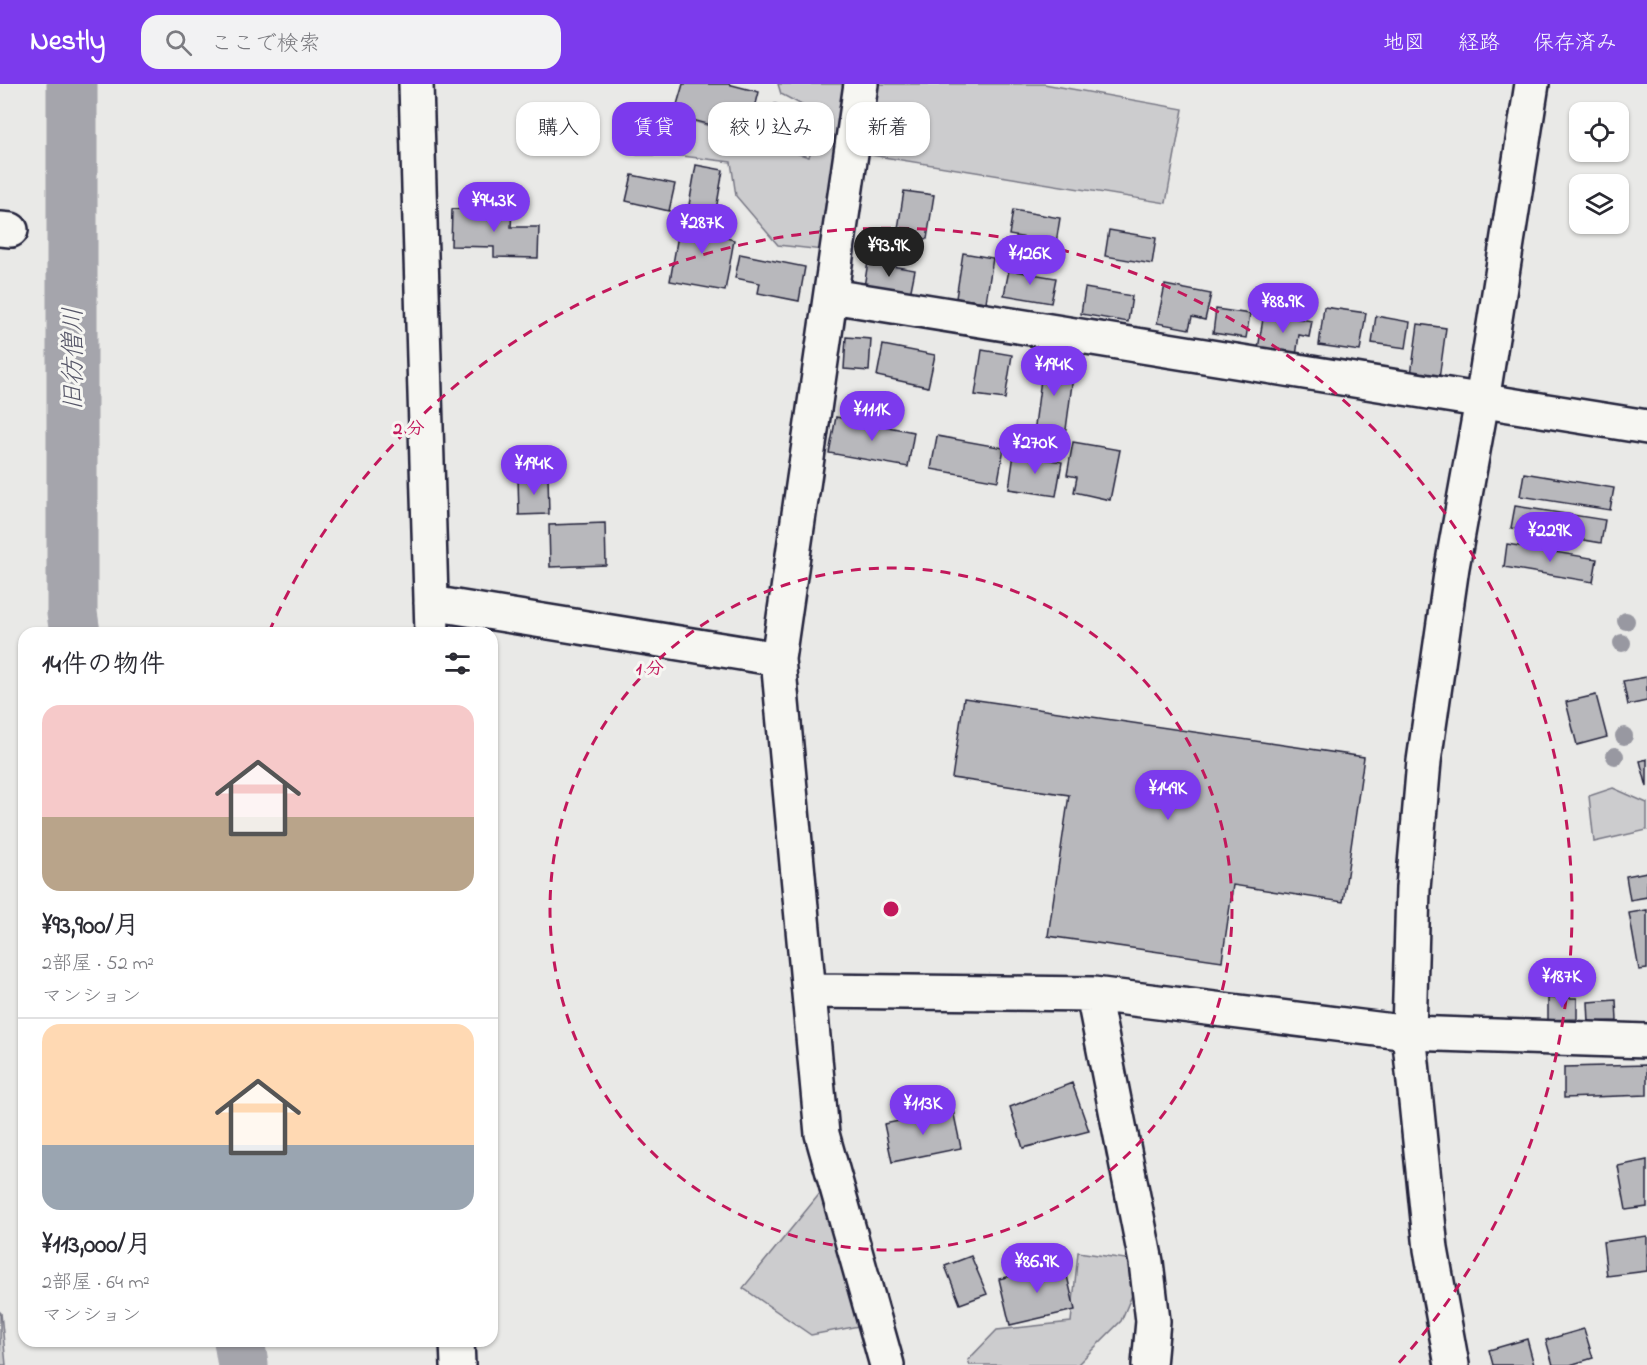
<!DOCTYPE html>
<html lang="ja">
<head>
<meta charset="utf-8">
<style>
  :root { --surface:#fff; --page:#f2f2f3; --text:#2b2b33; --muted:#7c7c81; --line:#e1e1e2; --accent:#7c3aed }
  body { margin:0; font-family:"Indie Flower","Klee One",sans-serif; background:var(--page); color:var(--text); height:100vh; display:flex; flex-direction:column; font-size:22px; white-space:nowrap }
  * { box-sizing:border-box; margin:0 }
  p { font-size:20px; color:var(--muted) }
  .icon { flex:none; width:33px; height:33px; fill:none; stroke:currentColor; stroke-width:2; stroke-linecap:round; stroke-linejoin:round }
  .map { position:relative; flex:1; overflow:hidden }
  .side { position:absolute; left:18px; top:543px; width:480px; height:720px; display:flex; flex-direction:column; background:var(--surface); border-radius:18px; box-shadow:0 2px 4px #0004 }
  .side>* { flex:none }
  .hud { position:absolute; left:516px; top:18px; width:570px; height:54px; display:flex; gap:12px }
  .buttons { position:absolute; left:1569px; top:18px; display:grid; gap:12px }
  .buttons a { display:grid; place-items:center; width:60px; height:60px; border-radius:12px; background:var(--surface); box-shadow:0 2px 4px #0004; font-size:30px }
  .price { position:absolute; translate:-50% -51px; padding:0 14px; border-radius:21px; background:var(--accent); color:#fff; font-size:20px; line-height:39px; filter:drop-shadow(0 2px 3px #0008) }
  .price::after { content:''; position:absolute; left:50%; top:36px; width:18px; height:14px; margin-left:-9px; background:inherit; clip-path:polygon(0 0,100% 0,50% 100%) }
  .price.current { background:#222; color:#fff }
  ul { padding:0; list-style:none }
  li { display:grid; align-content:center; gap:12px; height:318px; padding:0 24px }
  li+li { border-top:2px solid var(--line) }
  li span { display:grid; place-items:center; height:186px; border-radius:18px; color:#555 }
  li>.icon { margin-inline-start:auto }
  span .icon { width:108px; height:108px; fill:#fffc; stroke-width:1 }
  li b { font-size:26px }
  h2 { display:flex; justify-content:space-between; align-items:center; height:72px; padding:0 24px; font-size:26px }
  .chip { padding:0 21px; border-radius:18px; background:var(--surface); box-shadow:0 2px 4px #0004; font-size:21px; line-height:54px }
  .chip.current { background:var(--accent); color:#fff }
  header { display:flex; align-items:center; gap:36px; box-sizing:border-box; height:84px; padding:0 30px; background:var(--accent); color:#fff }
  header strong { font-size:28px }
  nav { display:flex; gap:33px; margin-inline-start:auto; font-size:21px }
  .search { width:420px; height:54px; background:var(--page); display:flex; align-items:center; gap:15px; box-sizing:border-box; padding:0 21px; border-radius:18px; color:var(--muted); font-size:22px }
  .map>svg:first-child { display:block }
  .green { fill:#ccccce; stroke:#777784; stroke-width:1.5 }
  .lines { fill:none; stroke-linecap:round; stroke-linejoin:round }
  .river { stroke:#a5a5ac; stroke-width:51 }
  .building { fill:#b8b8bc; stroke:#22223b; stroke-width:1.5 }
  .street-casing { stroke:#22223b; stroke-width:38 }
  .secondary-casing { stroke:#22223b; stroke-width:38 }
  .street { stroke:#f6f6f2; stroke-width:33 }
  .secondary { stroke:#f6f6f2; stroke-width:33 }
  .tree { fill:#9898a1 }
  .ring { fill:none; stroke:#c2185b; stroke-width:3; stroke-dasharray:10 8 }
  .labels { text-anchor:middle; stroke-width:6; stroke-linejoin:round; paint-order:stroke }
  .water-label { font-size:26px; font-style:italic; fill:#565668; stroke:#f6f6f2 }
  .centre { fill:#c2185b; stroke:#f6f6f2; stroke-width:3 }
  .ring-label { font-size:18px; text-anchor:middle; font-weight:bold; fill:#c2185b; stroke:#f6f6f2; stroke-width:6; stroke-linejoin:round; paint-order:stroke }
</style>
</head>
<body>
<header>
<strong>Nestly</strong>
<div class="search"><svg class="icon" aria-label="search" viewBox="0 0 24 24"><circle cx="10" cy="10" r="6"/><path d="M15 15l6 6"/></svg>ここで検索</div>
<nav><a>地図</a><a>経路</a><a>保存済み</a></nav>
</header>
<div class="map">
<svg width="1647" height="1281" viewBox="0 0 1647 1281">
  <rect width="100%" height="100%" fill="#e9e9e7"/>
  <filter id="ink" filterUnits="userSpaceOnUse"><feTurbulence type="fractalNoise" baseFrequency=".0167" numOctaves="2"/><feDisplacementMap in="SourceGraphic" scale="12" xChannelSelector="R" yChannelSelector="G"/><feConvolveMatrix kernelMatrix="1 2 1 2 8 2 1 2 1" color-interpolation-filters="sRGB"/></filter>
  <g filter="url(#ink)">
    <path class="green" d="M778,0H850L823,166L778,161L736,112L731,78L674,71H637L631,44L674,31L809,73L821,31L781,10Z
      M873,0H1044L1183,25L1166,119L852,68Z
      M1613,704L1647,719V746L1594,758L1589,712Z
      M834,1092L875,1239L811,1251L743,1204Z
      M1078,1168L1146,1178L1121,1237L1077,1281H970L968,1276L997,1246L1071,1238Z
      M0,1228L1,1229L6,1281H0Z"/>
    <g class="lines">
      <path class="river" d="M72,0V529L75,549
        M239,1257L243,1281"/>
    </g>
    <path class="building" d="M683,0H728L759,8L748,51L674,31Z
      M775,20L821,31L813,66L767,56Z
      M696,81L723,86L716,126L689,121Z
      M632,91L675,100L669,127L626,117Z
      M904,107L934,111L927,155L897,151Z
      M452,125L512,127L511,143H539L538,174L494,173V163L451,162Z
      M1013,126L1060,134L1056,159L1009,151Z
      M681,134L725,141L723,153L734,156L725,207L670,197Z
      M1109,146L1156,154L1152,180L1105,172Z
      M963,169L993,174L986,218L956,214Z
      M740,170L805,183L799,217L758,209L760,199L735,194Z
      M868,178L915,186L910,211L864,203Z
      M1009,186L1056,194L1051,219L1004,211Z
      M1165,201L1211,210L1205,236L1192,233L1189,245L1157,239Z
      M1085,204L1132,212L1128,238L1081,230Z
      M1324,223L1366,229L1360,267L1319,261Z
      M1216,225L1250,230L1246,254L1213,249Z
      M1264,229L1312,237L1309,253L1299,251L1296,272L1258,265Z
      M1376,232L1410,238L1406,264L1372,259Z
      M1418,240L1446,244L1439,295L1411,291Z
      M846,253L871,255L869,287L844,285Z
      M883,261L935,271L928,303L877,292Z
      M982,266L1012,271L1005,315L975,311Z
      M1044,272L1075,277L1065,353L1034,349Z
      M836,333L914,348L908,383L829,369Z
      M937,352L1004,364L998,397L931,385Z
      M1073,358L1120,366L1110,416L1074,408L1077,393L1067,391Z
      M1014,370L1062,378L1056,412L1009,405Z
      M1524,389L1614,404L1610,426L1520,412Z
      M548,392L549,430L519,431L518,394Z
      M1515,422L1605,436L1601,459L1511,444Z
      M605,439L606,481L550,483L549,441Z
      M1507,460L1597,475L1593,498L1504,483Z
      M1647,593V617L1628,621L1623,597Z
      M1596,611L1607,653L1577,661L1566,618Z
      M964,614L1364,673L1343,818L1233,801L1222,877L1048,852L1069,711L952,694Z
      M1647,675V703L1640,677Z
      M1647,788V813L1630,816L1626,792Z
      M1647,826V885L1639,886L1629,829Z
      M1548,914H1577V935L1548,936Z
      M1616,916L1617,937L1589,938L1588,918Z
      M1647,981V1011L1564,1014V983Z
      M1072,999L1089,1047L1023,1064L1010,1023Z
      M953,1026L961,1064L892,1078L884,1040Z
      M1647,1076V1123L1626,1126L1618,1082Z
      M1647,1152V1187L1607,1192L1603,1158Z
      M971,1172L987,1210L960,1220L945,1182Z
      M1064,1179L1075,1226L1010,1241L999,1195Z
      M1584,1245L1593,1274L1570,1281H1553L1546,1256Z
      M1527,1255L1534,1281H1493L1489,1266Z"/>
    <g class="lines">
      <g class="street-casing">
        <path id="street" d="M416,0L432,549
          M861,0L778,575L822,1050L887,1281
          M0,145L11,146
          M831,212L1647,343
          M431,519L778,575
          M811,907L1093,910L1409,949L1647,957
          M1093,910L1146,1178L1153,1237L1149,1281
          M457,1257L458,1281"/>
      </g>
      <g class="secondary-casing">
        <path id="secondary" d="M1452,1281L1431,1165L1409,949L1413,804L1424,677L1452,483L1482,317L1532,0"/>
      </g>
      <use href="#street" class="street"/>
      <use href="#secondary" class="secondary"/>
    </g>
    <g class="tree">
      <circle cx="1626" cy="537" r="9"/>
      <circle cx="1622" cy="559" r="9"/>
      <circle cx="1624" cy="652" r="9"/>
      <circle cx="1615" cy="672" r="9"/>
    </g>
  </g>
  <g class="ring">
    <circle cx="891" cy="825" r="341"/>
    <path d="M269 548A681 681 0 1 1 1397 1281"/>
  </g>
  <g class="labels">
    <g class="water-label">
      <text transform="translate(72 275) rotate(-90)" y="9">旧彷僧川</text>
    </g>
  </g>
  <circle cx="891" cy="825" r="9" class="centre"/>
  <g class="ring-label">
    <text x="409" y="350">2 分</text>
    <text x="650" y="590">1 分</text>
  </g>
</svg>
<div class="buttons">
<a><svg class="icon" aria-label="locate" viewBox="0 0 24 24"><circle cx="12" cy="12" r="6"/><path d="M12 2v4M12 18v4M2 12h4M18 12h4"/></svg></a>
<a><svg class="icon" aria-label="layers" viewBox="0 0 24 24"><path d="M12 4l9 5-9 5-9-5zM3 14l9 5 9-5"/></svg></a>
</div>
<b class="price" style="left:494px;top:149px">¥94.3K</b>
<b class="price" style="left:702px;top:171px">¥287K</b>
<b class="price current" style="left:889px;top:194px">¥93.9K</b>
<b class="price" style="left:1030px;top:202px">¥126K</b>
<b class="price" style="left:1283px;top:250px">¥88.9K</b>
<b class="price" style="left:1054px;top:313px">¥194K</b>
<b class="price" style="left:872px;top:358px">¥111K</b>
<b class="price" style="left:1035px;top:391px">¥270K</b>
<b class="price" style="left:534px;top:412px">¥194K</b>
<b class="price" style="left:1550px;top:479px">¥229K</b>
<b class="price" style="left:1168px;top:737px">¥149K</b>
<b class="price" style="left:1562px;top:925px">¥187K</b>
<b class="price" style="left:923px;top:1052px">¥113K</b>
<b class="price" style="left:1037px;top:1210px">¥86.9K</b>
<div class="hud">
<a class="chip">購入</a>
<a class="chip current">賃貸</a>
<a class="chip">絞り込み</a>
<a class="chip">新着</a>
</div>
<section class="side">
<h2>14件の物件<svg class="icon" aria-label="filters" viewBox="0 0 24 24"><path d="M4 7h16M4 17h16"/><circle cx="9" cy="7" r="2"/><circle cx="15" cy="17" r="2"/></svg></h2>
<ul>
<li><span style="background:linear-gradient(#f6c9c9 60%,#b9a48a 0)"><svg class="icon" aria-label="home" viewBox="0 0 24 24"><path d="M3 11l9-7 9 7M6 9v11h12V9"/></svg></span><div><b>¥93,900/月</b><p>2部屋 · 52 m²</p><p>マンション</p></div></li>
<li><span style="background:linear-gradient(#ffd9b3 65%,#9aa5b1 0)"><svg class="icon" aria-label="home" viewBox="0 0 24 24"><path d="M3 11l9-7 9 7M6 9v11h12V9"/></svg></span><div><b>¥113,000/月</b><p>2部屋 · 64 m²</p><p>マンション</p></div></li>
</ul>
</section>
</div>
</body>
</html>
